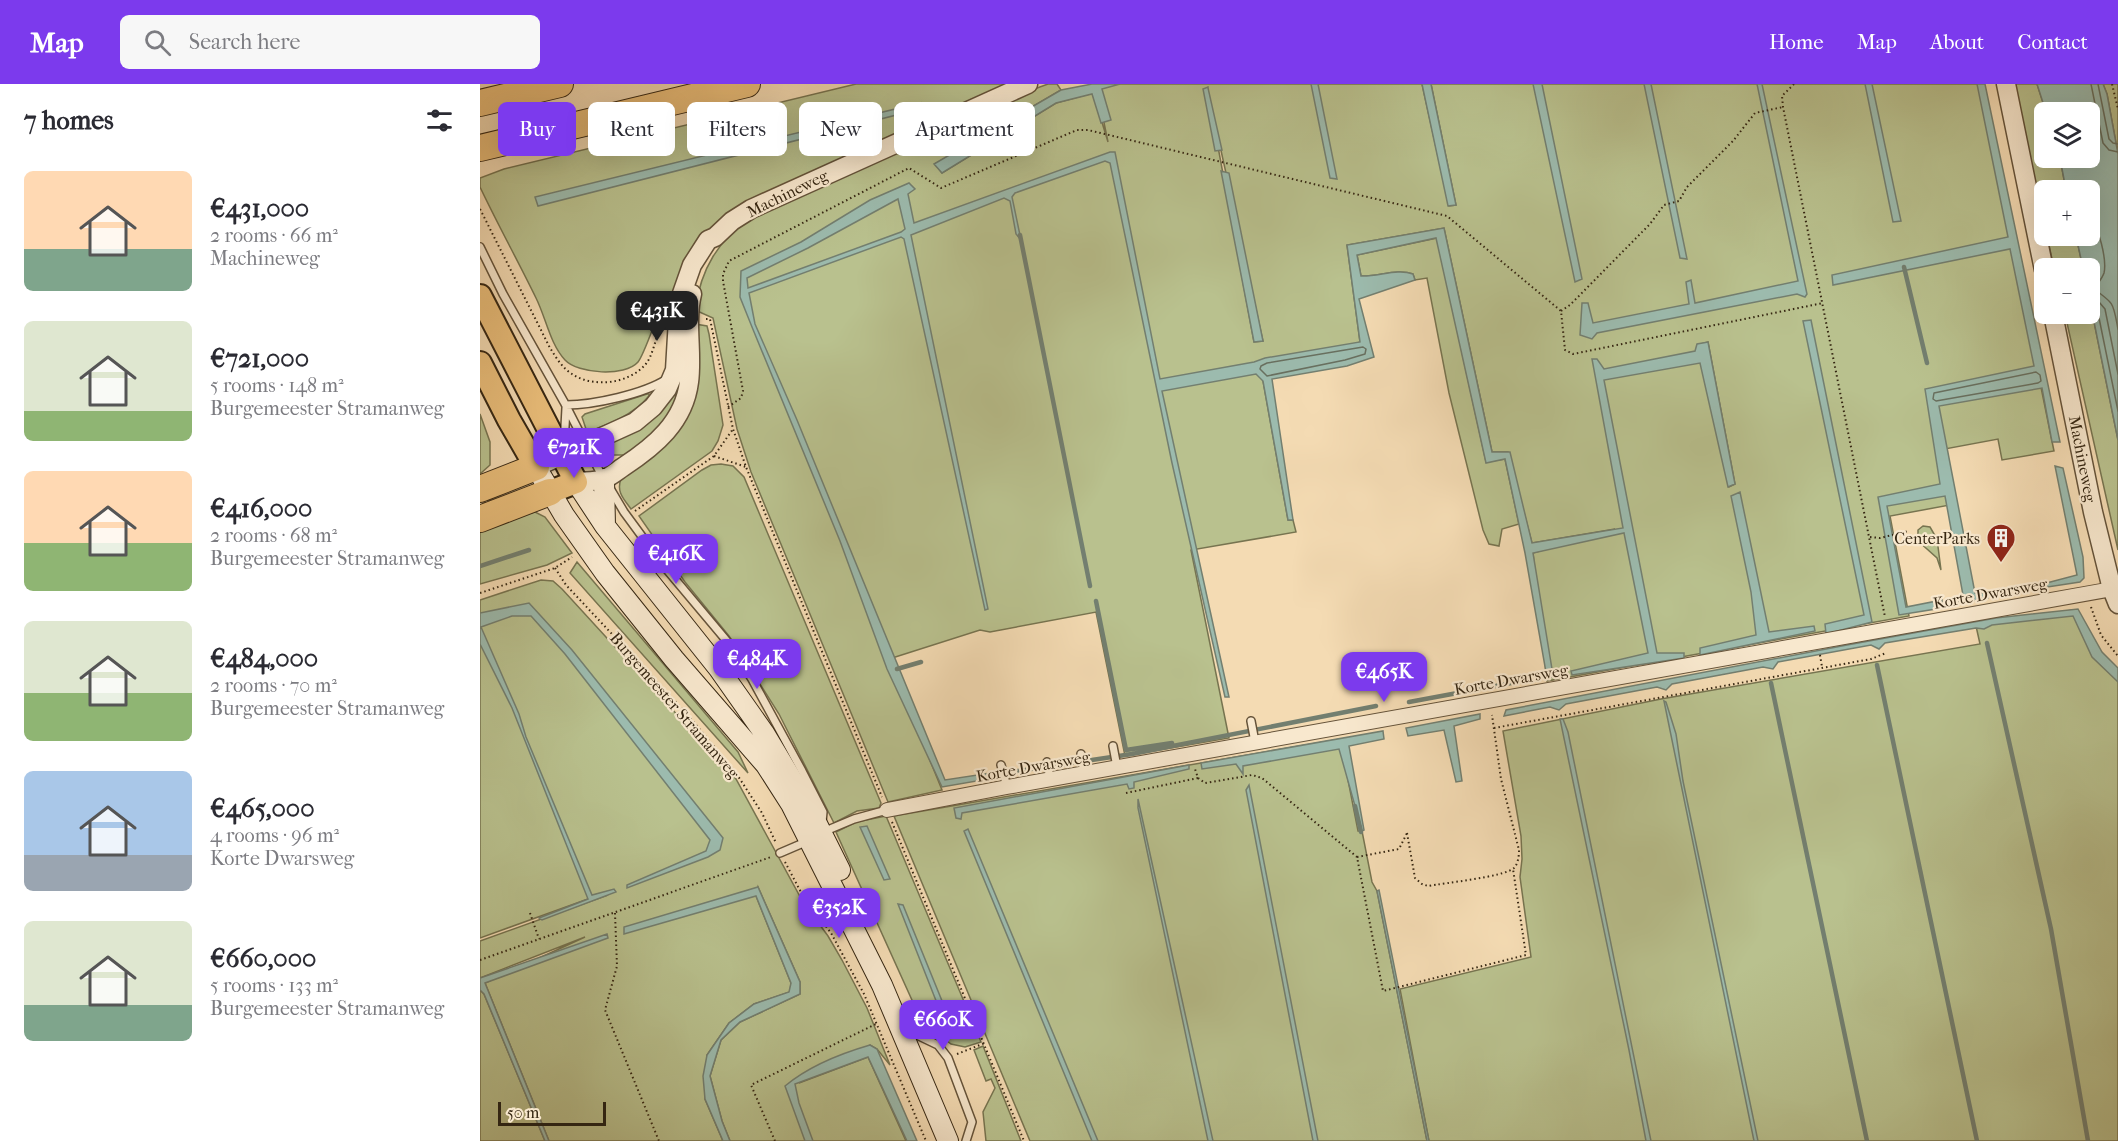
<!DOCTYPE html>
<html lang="en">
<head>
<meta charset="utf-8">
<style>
  :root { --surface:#fff; --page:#f7f7f7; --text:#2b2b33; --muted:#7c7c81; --accent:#7c3aed }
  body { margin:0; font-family:"IM FELL French Canon",serif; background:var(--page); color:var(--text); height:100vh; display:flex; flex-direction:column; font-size:22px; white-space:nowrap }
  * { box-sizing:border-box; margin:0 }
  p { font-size:20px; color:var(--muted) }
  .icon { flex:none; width:33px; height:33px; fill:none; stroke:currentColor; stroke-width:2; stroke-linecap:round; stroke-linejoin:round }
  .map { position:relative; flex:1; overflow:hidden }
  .sheet { display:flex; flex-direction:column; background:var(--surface); width:480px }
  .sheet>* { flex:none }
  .banner { position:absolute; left:18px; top:18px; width:570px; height:54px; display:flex; gap:12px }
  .tools { position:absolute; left:1554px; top:18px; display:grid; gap:12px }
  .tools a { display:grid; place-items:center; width:66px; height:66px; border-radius:9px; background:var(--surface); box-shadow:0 6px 24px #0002; font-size:30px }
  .scale { position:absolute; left:18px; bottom:15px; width:108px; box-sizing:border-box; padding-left:6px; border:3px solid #352612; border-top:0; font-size:16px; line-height:21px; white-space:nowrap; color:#352612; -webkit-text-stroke:4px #f8e8ce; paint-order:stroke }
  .price { position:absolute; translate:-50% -51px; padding:0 14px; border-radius:12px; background:var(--accent); color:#fff; font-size:20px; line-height:39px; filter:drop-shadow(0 2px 3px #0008) }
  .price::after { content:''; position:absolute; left:50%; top:36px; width:18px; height:14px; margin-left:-9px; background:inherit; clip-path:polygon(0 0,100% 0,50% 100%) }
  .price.active { background:#222; color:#fff }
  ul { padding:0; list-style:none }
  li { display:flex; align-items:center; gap:18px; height:150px; padding:0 24px }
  li span { display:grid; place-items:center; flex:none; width:168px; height:120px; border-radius:9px; color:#555 }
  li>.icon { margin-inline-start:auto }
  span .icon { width:72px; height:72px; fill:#fffc; stroke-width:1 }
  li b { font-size:26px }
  h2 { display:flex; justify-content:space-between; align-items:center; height:72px; padding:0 24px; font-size:26px }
  .pill { padding:0 21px; border-radius:9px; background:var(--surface); box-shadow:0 6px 24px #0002; font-size:21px; line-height:54px }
  .pill.active { background:var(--accent); color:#fff }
  header { display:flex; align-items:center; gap:36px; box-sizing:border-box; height:84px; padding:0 30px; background:var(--accent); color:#fff }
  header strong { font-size:28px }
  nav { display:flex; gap:33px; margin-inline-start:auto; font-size:21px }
  .search { width:420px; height:54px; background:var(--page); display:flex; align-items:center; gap:15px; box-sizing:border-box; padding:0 21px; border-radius:9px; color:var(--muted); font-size:22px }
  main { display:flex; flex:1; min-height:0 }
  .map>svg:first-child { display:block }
  .green { fill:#b9c18e; stroke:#777450; stroke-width:1.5; fill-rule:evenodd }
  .water { fill:#9cbbae; stroke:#737f70; stroke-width:1.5; fill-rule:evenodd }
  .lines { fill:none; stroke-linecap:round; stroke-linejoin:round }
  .shore { stroke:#687060; stroke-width:1.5 }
  .stream { stroke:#737f70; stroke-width:4.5 }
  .service-casing { stroke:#65533a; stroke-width:10 }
  .minor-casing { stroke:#65533a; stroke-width:16 }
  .tertiary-casing { stroke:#65533a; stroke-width:21 }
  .secondary-casing { stroke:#352612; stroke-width:22 }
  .primary-casing { stroke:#352612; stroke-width:26 }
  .motorway-casing { stroke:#352612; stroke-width:28 }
  .path { stroke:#352612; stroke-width:2; stroke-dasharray:1.5 3; stroke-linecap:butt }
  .service { stroke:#f8e8ce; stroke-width:7 }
  .minor { stroke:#f8e8ce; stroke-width:14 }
  .tertiary { stroke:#f8e8ce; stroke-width:18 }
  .secondary { stroke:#f8e8ce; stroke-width:20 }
  .primary { stroke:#eabe7a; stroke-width:22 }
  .motorway { stroke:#eabe7a; stroke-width:26 }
  .labels { text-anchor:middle; stroke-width:4.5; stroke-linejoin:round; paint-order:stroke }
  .street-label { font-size:16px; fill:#352612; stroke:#f8e8ce }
  .poi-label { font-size:16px; fill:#352612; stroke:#f8e8ce; text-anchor:end }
</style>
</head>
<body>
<header>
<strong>Map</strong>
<div class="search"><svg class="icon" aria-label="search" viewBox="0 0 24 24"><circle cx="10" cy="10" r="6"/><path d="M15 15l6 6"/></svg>Search here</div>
<nav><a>Home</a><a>Map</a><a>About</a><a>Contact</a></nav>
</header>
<main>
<section class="sheet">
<h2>7 homes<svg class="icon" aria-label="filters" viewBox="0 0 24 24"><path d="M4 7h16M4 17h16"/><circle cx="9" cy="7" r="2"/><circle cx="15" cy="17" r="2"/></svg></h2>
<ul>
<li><span style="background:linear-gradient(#ffd9b3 65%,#7fa58c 0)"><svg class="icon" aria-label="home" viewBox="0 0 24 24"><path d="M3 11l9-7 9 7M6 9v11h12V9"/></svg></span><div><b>€431,000</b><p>2 rooms · 66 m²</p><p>Machineweg</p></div></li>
<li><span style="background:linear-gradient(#dfe7d0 75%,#8fb573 0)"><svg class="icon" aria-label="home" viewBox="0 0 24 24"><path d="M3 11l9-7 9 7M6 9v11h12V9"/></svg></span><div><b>€721,000</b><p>5 rooms · 148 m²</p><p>Burgemeester Stramanweg</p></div></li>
<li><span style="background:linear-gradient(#ffd9b3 60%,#8fb573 0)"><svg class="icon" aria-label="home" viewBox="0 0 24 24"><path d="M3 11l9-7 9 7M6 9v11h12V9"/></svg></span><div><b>€416,000</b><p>2 rooms · 68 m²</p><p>Burgemeester Stramanweg</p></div></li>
<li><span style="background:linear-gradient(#dfe7d0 60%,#8fb573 0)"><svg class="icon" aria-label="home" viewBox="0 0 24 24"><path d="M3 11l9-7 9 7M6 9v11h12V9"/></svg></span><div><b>€484,000</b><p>2 rooms · 70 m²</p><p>Burgemeester Stramanweg</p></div></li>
<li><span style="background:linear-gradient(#a9c7e8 70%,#9aa5b1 0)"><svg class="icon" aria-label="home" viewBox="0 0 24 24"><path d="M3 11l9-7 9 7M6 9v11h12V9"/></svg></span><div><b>€465,000</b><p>4 rooms · 96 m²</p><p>Korte Dwarsweg</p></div></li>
<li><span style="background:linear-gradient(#dfe7d0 70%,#7fa58c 0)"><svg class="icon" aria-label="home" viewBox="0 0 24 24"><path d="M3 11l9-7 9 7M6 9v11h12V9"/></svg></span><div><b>€660,000</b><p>5 rooms · 133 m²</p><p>Burgemeester Stramanweg</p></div></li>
</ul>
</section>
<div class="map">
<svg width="1638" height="1057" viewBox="0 0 1638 1057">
  <rect width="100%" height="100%" fill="#f4dbb3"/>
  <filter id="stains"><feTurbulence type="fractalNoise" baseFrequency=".00333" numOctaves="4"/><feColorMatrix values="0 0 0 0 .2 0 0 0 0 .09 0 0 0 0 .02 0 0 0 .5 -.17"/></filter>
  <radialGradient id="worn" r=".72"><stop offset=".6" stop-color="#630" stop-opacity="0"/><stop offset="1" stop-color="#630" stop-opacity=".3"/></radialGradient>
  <path class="green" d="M376,0H527L256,125L193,223L189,226L180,227C175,237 164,271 158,278C145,293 98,290 85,276C70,260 66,234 56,214C38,177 18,141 0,103V94L24,85Z
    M568,0H577L581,6L455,80L462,89L576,19L613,9L628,58L616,0H942L969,122L976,121L951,0H1499L1574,367L1522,376L1518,355L1459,366L1470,421L1410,432L1429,532L1067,597L1053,469L1135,445L1052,459L1028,368H1012L964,144L867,161L880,258L783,297L808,436H813L816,448L711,466L749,654L645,672L616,528L510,548L500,546L409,575L462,706L408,718L271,388L257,345L233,234L215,226C221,184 238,157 272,131L516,19ZM727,3L783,257L774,258ZM1228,258L1255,400L1249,403L1217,261Z
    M1533,0H1557L1566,28L1564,74H1580L1586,106H1564V141Z
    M1623,0H1638V70L1627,10Z
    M1567,152H1596L1603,184H1574Z
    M957,154L1006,378L1025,375L1039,440L1022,445L1019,462L1009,460L1003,446L969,309L947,194L935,196L933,190C917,184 898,193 881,192L877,171Z
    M1610,218L1638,356V466L1585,230H1610Z
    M215,240L227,242L229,250L243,341L238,357L232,367L151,425C144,415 136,408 141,395L191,352Z
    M202,288L204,295L188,339L147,371H129L115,366Z
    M167,310H169V312C153,331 130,340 107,348L102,333L105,330Z
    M0,330L10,358V381L0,390Z
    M241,380L253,382L264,393L401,719L399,724L377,727L354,739L299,630L273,589L249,552L205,498L159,432L222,386L231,381Z
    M55,428L65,433L92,469L67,481L0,500V446L36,432Z
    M1443,442L1450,443L1457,455L1461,486L1457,474L1438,457V446Z
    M97,478L258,668L268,689L90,489Z
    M61,496L73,497L82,505L256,695L323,818L348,852L362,876L387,924L410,981L397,965L390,961L319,999L388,973L426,1057H250L242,1037L230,992L241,956L260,938L320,910V898L278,803L276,812L311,899L310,908L274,920L249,939L227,971L225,1015L243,1057H69L5,899L105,853L0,894V857L128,811L108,815L0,854V516Z
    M1592,526C1605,560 1610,569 1638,595V1057H949L920,905L1051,873L1040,793L1042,775L1041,752L1023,647L1181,615L1500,560L1496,542Z
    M860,655L878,747H882L892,798L897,807L947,1057H550L414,732Z
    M406,732L501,958L485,963L471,960L441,936L356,748L376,738Z
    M0,906L4,910L65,1057H0Z
    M503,962L541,1057H506L503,1028L515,1004L511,995L506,997L494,966Z"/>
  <path class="water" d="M612,0H640L622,5L631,36L621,39L612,10L576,19L462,89L454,80L581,6Z
    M831,0H838L857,95L850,94Z
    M942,0H951L976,121L968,122Z
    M1053,0H1062L1102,195L1095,198Z
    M1164,0H1171L1207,175L1200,174Z
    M1277,0H1282L1327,210L1325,213L1317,210L1117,249L1112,255L1100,251L1102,219H1108L1113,239L1209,220L1206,198L1211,196L1215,219L1318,197Z
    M1385,0H1392L1421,137L1413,138Z
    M1497,0H1505L1580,358H1572L1562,304L1459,322L1495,509H1508V514L1480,519L1477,514L1483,511L1465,412L1407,422L1426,523L1462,516V524L1419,531L1398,413L1460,400L1445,305L1554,282L1530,165L1353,201L1352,191L1528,153Z
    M1557,0H1623L1627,10L1638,70V356L1610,218V184H1603L1596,152H1610V106H1586L1580,74H1610V28H1566Z
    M728,3V4L742,66L735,67L723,5Z
    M440,19L436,26L58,122L55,113Z
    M630,68H635L680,295L774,278L785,274L880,258L867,161L964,144L1012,368H1030L1052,459L1143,444L1112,275H1117L1124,285L1215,267L1217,260L1228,258L1255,400L1248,403L1220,279L1124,296L1177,569H1204V574L1092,591L1091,587L1168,569L1144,449L1053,469L1072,585L1075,589L1079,590V592L1067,594L1045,469L1025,375L1006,379L956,154L877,171L881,192C898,193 917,184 933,190L935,196L879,215L894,273L867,282L792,295L813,436H808L783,297L776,290L682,307L749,613H745L692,379L630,79L625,77L535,109L532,113L541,156L536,150L530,117L524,114L431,151L508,525L505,526L424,155L421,153L269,209L275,240L317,336L465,696L517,688L520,693L462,703L407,585L360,457L272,243L260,213L261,187L321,158L390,116L429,99L435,105L428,110L434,139ZM418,115L425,145L421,148L268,204L267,194L328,164Z
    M741,87L749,89L783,257L774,258Z
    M1331,236L1392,538L1346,550L1345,540L1384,531L1323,237Z
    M1575,382L1583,384L1603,473L1604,494L1600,498L1561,504L1559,501L1597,491Z
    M1260,408L1289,548L1334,542L1335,547L1220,571V564L1276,551L1271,508L1251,412Z
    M49,519L92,566L243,754L240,766L228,773L147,804V801L226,767L230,756L85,570L51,532H32L1,543L39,630L46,653L112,811L134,805L136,808L62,836L59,834L108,815L32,624L0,560V529Z
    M1598,525L1622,568L1638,584V598L1612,573L1593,532L1512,541L1504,545L1496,544L1405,559L1399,565L1391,561L1298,578L1293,585L1283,583L1192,600L1186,606L1177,603L1086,620L1079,626L1070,623L1024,632L1026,626L1367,561L1516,534Z
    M1184,617L1186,618L1196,650L1203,697L1278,1057H1274Z
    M1000,630V635L974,642L982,697L976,698L964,646L928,652L926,644Z
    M1080,635H1083L1088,648L1171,1057H1166L1149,966Z
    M903,647L904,655L869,662L884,746L882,747L859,665L763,682V690L756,680L722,685L721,679Z
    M709,681V685L654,698V704L649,705L647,700L482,729L481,735L476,734L474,724Z
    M769,701L838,1057H833L766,706Z
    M658,715L733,1057H728L658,724Z
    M387,742L410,795L404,796L380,743Z
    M488,745L618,1057H612L484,747Z
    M278,803L320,898V910L260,938L241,956L230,992L242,1037L250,1057H243L225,1015L223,992L227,971L249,939L274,920L309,908L311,899L276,812L144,850V843Z
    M899,806L949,1057H947L897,807Z
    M418,820L423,821L471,939L464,937Z
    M127,850L128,854L5,899L69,1057H65L4,910L0,906V894Z
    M390,961L397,965L437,1057H427L388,973L315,1000L319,1019L333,1057H325L305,1002C329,982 359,970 390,961Z"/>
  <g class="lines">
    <path class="shore" d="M1611,0L1623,59L1629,66L1638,68
      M1618,0L1629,55L1633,59L1638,60
      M1610,134C1619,143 1627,176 1624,189C1622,195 1617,200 1614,205C1635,220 1633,219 1638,245
      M1610,216L1619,218L1625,225L1638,290
      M1610,223L1615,224L1618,229L1638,327
      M883,263L886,265L885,270L865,276L787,292L780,285L781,282L787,279Z
      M1556,288L1560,291L1561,297L1558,299L1456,317L1453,315L1454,309Z"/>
    <path class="stream" d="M540,151L610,502
      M1424,183L1447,279
      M0,482L49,466
      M616,517L646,666L692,659
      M1507,559L1571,845L1608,1057
      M1397,581L1497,1057
      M417,585L441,578
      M1291,599L1387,1057
      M929,618L1042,597
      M518,690L652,670L896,622
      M875,722L881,748"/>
    <g class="service-casing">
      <path id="service" d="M0,163L23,210L84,318L123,394
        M86,321C113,321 164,310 187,295
        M84,361L86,324
        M131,406L144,428L183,481L251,562L272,595L322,687L343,728L342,738
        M771,637L775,658
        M633,662L637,683
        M601,670L604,689
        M567,678L570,695
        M521,681L527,703
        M343,748L374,735L407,726
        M300,769L328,757
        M435,950L458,961L468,974L492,1038L486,1057"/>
    </g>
    <g class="minor-casing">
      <path id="minor" d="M407,726L527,703L1638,504"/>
    </g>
    <g class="tertiary-casing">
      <path id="tertiary" d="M1526,0L1564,186
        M1573,230L1613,428L1632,505L1638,520
        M56,383L155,338L173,323L187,305L195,286L199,218L212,181L228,156L235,153L252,137L271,125L548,0
        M96,398C104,397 115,398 124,395C130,393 137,387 143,383C175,362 204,338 209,298C213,269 205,239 212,210"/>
    </g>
    <g class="secondary-casing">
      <path id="secondary" d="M56,383L84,431L125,489L194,575L286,681L311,720L402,901L468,1057
        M124,395L125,442
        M96,398L125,442L239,585L284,649L329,724L360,786"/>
    </g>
    <g class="primary-casing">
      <path id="primary" d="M0,212L96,398L70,408
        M0,279L29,336L56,383"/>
    </g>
    <g class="motorway-casing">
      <path id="motorway" d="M0,19L80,0
        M0,64L267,0
        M0,405L56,383
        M0,435L70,408"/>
    </g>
    <path class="path" d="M1314,0L1302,12L1303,23L1405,533
      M1632,0L1638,25
      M0,125L69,262C75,272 82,284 92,290C113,304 148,300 165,281C173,272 176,253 180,242
      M1081,227L1090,221L1170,140L1184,121L1199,117L1207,103L1253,57L1275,29L1303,23
      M226,235H230L253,345L266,383L402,713
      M248,323L261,314L263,307L243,197V190L249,177L429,84L461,104L597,46H608L967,132L1081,227L1085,266L1093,270L1343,219
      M234,372L266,383
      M155,427L234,372L253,345
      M1390,453L1400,454L1429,447
      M75,484L86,501L207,630L256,689L282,729L296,759
      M0,509L75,484L92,473
      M1611,523L1621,551L1638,572
      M1340,571L1342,583
      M1014,644L1391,575L1406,569
      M718,694L725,699L772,691L782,694L877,773L903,907L1046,871L1033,785
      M646,709L718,694L715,685
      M412,738L544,1057
      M927,749L935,794L942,800L948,802C964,799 1024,793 1034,784C1038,780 1039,772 1039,766L1021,695L1012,631
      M877,773L919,765L927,749
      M305,778L323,812L351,849L384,910L446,1057
      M50,829L59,855
      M135,829L137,882L125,926L179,1057
      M0,876L291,773
      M477,970L505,959
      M295,1057L271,1001L396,940"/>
    <use href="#service" class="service"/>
    <use href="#minor" class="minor"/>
    <use href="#tertiary" class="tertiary"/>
    <use href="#secondary" class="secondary"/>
    <use href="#primary" class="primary"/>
    <use href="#motorway" class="motorway"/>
  </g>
  <defs>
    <g id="building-pin" transform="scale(1.5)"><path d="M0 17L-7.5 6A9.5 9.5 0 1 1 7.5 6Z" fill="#8f2418" stroke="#f8e8ce"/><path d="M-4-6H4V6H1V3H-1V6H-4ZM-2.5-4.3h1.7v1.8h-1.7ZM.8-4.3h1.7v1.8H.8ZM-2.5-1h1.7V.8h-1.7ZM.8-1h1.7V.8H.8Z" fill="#fff"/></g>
  </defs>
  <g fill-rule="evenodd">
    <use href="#building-pin" x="1521" y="454"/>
  </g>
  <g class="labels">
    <g class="street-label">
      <text transform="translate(307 109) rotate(-26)" y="6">Machineweg</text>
      <text transform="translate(1603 375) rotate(79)" y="6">Machineweg</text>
      <text transform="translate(1510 509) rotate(-10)" y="6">Korte Dwarsweg</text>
      <text transform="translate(1031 595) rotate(-10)" y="6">Korte Dwarsweg</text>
      <text transform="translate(195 621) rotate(49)" y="6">Burgemeester Stramanweg</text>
      <text transform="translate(553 682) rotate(-10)" y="6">Korte Dwarsweg</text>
    </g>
    <g class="poi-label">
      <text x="1500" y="460">CenterParks</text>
    </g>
  </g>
  <rect width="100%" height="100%" filter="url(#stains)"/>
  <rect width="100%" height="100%" fill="url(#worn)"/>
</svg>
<div class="tools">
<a><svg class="icon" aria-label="layers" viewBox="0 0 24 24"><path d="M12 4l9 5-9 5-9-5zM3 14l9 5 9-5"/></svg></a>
<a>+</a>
<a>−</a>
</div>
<div class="scale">50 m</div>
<b class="price active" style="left:177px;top:258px">€431K</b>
<b class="price" style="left:94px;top:395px">€721K</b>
<b class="price" style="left:196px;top:501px">€416K</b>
<b class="price" style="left:277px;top:606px">€484K</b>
<b class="price" style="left:904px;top:619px">€465K</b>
<b class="price" style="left:359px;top:855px">€352K</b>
<b class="price" style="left:463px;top:967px">€660K</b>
<div class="banner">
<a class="pill active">Buy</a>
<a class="pill">Rent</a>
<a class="pill">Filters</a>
<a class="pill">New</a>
<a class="pill">Apartment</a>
</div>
</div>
</main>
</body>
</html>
